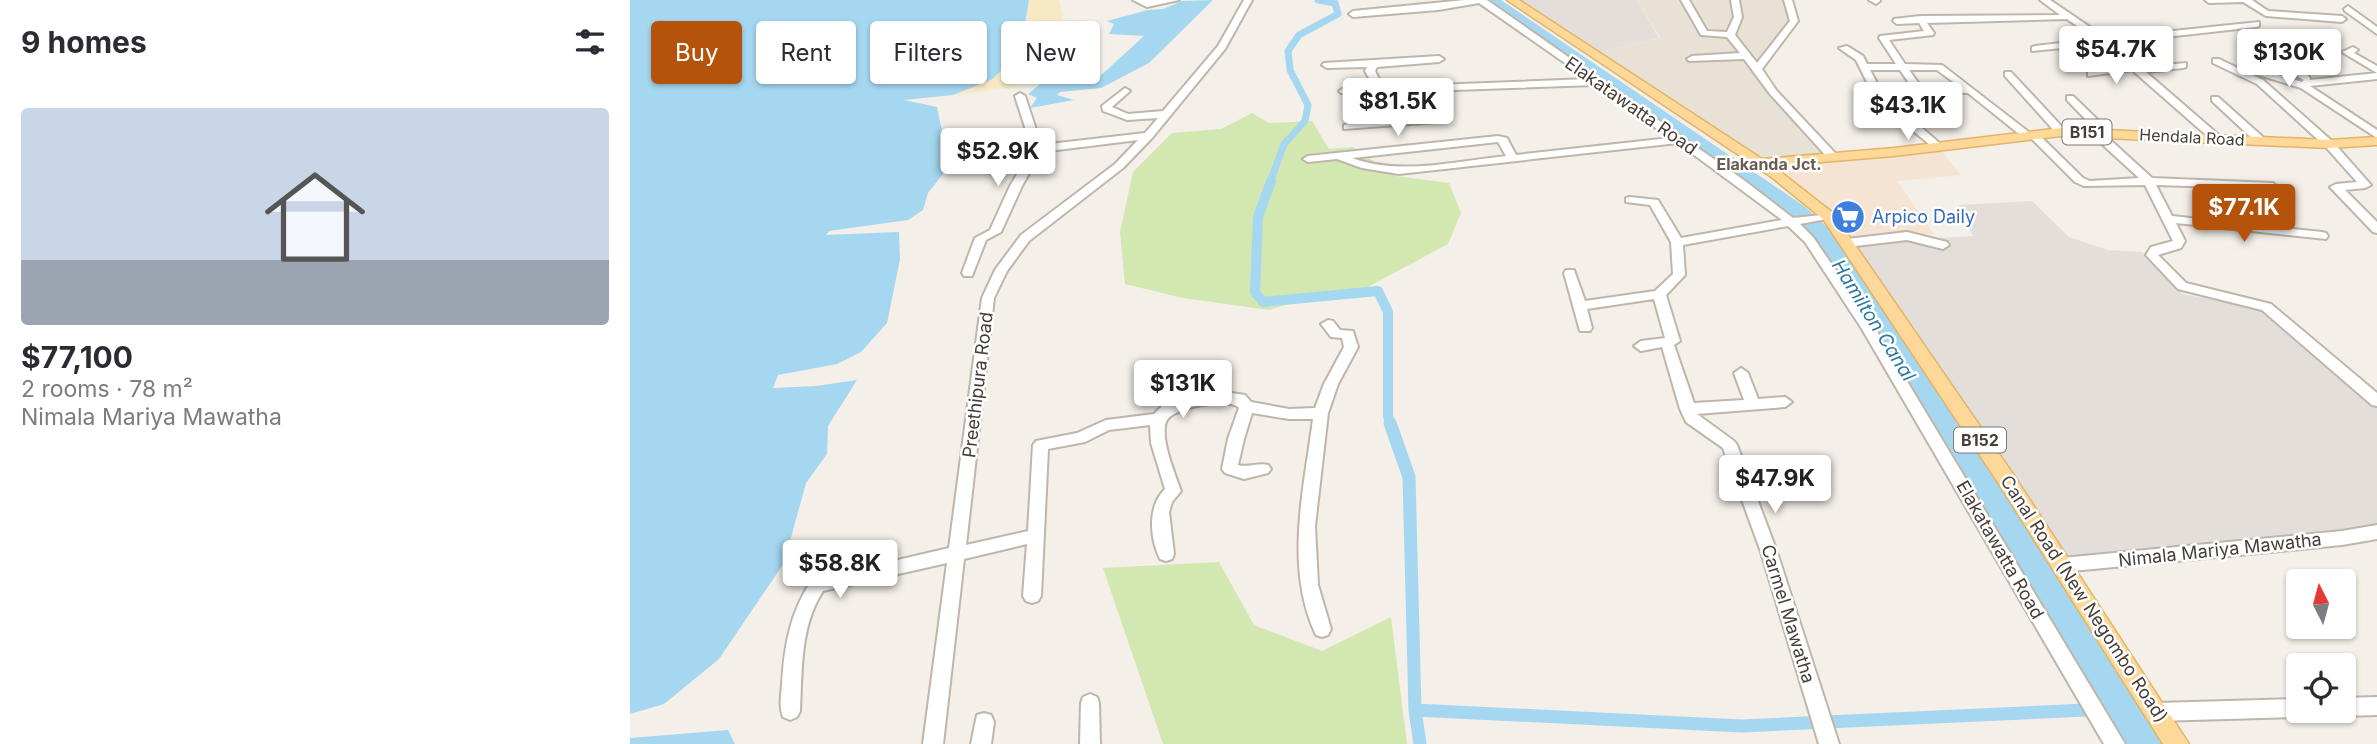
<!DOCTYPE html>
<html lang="en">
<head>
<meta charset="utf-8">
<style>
  :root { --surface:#fff; --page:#f7f7f7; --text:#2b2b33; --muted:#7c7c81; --accent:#b45309 }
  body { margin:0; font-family:Inter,sans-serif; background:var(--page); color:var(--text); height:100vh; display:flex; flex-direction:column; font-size:26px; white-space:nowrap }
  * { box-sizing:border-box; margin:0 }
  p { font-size:23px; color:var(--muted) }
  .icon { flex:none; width:38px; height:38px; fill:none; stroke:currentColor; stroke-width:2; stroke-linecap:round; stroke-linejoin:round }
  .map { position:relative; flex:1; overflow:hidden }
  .sheet { display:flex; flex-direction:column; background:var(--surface); width:630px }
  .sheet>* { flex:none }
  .hud { position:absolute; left:21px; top:21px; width:665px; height:63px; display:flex; gap:14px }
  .needle { width:46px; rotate:354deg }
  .tools { position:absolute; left:1656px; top:569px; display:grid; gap:14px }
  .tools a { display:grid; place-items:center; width:70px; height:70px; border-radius:7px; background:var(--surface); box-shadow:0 2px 5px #0004; font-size:35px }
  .price { position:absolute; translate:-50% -60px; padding:0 16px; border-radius:7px; background:#fff; color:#222; font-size:23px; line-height:46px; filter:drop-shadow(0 2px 4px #0008) }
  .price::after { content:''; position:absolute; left:50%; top:42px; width:21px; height:16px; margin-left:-10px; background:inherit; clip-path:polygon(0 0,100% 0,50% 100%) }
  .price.on { background:var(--accent); color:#fff }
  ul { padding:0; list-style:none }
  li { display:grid; align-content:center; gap:14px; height:371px; padding:0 21px }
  li span { display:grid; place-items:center; height:217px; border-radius:7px; color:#555 }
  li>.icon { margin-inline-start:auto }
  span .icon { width:126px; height:126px; fill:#fffc; stroke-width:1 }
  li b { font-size:30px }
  h2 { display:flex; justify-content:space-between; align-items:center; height:84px; padding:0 21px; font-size:30px }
  .tag { padding:0 24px; border-radius:7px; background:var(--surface); box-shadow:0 2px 5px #0004; font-size:24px; line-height:63px }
  .tag.on { background:var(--accent); color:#fff }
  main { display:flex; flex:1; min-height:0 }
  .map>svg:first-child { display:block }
  .residential { fill:#e8e1d6 }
  .commercial { fill:#f5e4d3 }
  .industrial { fill:#e3ded9 }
  .green { fill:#d3e7b1 }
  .sand { fill:#f7e9c4 }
  .water { fill:#a5d7f0 }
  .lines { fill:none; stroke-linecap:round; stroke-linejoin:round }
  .canal-far2 { stroke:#a5d7f0; stroke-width:7 }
  .canal-far1 { stroke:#a5d7f0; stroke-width:10 }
  .canal { stroke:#a5d7f0; stroke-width:13 }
  .minor-casing { stroke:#bfb6aa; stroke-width:4 }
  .major-casing { stroke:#e2b467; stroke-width:3 }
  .minor { fill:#fff; fill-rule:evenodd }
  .major { fill:#fdd898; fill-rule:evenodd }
  .labels { text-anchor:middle; stroke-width:5; stroke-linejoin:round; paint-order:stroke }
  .shield { fill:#fff; stroke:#7e7973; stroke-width:2 }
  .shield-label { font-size:16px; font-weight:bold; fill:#473f37 }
  .far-street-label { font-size:16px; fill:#473f37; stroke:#fff }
  .far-neighbourhood-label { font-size:16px; font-weight:bold; fill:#6a5c4e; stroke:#fff }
  .street-label { font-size:18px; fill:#473f37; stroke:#fff }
  .shop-label { font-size:18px; fill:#366cbe; stroke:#fff; text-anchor:start }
  .water-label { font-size:19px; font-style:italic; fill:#2e79a2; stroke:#fff }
</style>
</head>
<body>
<main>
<section class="sheet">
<h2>9 homes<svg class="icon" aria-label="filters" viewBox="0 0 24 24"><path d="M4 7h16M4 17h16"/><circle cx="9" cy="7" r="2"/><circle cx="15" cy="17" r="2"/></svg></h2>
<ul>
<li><span style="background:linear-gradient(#c9d6e8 70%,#9aa5b1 0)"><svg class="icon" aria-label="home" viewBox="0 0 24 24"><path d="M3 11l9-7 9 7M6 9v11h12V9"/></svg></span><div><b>$77,100</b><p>2 rooms · 78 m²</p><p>Nimala Mariya Mawatha</p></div></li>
</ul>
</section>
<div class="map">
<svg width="1747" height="744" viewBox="0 0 1747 744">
  <rect width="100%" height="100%" fill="#f4efe8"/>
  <path class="residential" d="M1007,0H1154L1161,19L1125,69L1199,156L1128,162L965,53L1030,38Z"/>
  <path class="commercial" d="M1311,150L1331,175L1267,181L1304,234L1219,238L1151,174L1157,166L1170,162Z"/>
  <path class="industrial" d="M883,0H1007L1029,38L964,53Z
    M1402,201L1439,237L1478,250L1512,252L1552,294L1634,309L1747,406V526L1707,533L1433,557L1224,244L1343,236L1329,205Z"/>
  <path class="green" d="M622,113L639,123L682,121L699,149L723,147L766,176L819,183L831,213L818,244L734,289L686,295L639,310L553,298L495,284L490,232L503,172L542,133L591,129Z
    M589,562L624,625L692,651L761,617L777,744H533L473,568Z"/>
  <path class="sand" d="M399,0H429L434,23L418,58L385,87L323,95L363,79L397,23Z"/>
  <path class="water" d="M0,0H399L391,49L363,79L323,95L274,100L307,107L319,166L298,193L293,210L278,220L199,231L196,235L269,232L270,259L257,323L231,352L207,364L148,375L143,388L186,386L227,380L198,426L197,454L176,483L154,563L89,659L34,704L0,714Z
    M583,0L519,63L471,88L430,92L427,95L444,100L400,108L407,98L398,94L414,81L468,78L514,36L479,34L484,24L477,21L518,10L533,9L552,1Z
    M855,0H871L1174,206L1206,235L1365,476L1532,744H1497L1222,298L1172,225Z
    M98,730L105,744H0V738Z"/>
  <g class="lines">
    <path class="canal-far2" d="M640,183L654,144L675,121L678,105L660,70L658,51L669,35L708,14L705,3L688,0"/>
    <path class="canal-far1" d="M641,181L628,217L625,292L633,302L748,291L758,312V416L761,425"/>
    <path class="canal" d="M760,423L779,477L785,710L790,744
      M785,710L1112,726L1456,710"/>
    <g class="minor-casing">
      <path id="minor" d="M503,0H549L517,7Z
        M614,0H622L595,49L522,138L493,168L399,241L377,271L364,298L336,545L398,531L403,445L406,441L447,433L476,420L524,414L533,405L552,398L573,395L602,393L615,395L621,402L659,409L685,408L694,384L714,347L712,338L701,337L691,324L698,320L703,321L710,330L723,331L728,347L708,384L698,413L685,526L688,585L701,629L698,635L692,637L686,635C654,568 674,489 683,419H659L622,413L614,439L608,465C619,468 628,462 638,465L641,469L638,473L614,479L595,473L592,469L598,439L609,408C600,397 541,407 536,422C530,439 545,474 551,491L542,502L539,512L544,554L542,559L536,561L530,559C520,538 517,507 535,489L521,443L520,425L479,430L455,442L418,449L411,596L408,601L402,603L396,601L393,596L397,544L334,559L313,744H293L317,563L193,591C170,626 172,670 170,711L167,717L160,720L153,717C149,707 151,696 152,685C154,647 160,612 182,580L319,548L352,298L365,270L391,235L485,164L508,140L411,152L392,186L371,232L356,240L342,276H334L332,273L345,238L360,230L380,186L402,149L385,96L390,93L395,96L411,145L515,133L528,118L497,120L473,111L472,106L495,88L500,91L482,107L498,114L533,111L588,46Z
        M835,0H857L1115,181L1163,218L1202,214V218L1170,224L1183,237L1245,328L1495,744H1474L1232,329L1175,242L1158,226L1053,245L1055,275L1036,295L1050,341L1044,345L1064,403L1114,400L1104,373L1111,368L1118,373L1128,399L1155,397L1162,402L1155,407L1067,414L1104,441L1107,445L1147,552L1209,744H1189L1131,552L1093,448L1056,422L1050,409L1032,347L1011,351L1004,346L1011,341L1035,338L1024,299L957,309L962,328L960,331H950L934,273L936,270H944L955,301L1025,291L1043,274L1041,242L1020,205L996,202V198L1000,197L1028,200L1051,238L1152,220L1048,143L769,174L732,168L707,159L678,162L673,159L678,156L868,136L877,138L886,155L1040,138L965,85L796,91L795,118L820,117V121L714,129V125L718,124L785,118L786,91L711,93L709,91L714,88L744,87L735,71L737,67L697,68L692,65L694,63L809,56L814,59L809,62L747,67L745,71L753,87L958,79L849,3L808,10L723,17L719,14L723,11ZM868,142L876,156C826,161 771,176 722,158Z
        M1051,0H1059L1077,31L1097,32L1104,17L1101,0H1109L1112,17L1105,35L1127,63L1160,21L1154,0H1162L1168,21L1132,69L1146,90L1206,154V158H1198L1140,94L1114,59L1059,61L1057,59L1062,56L1110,53L1097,37L1071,35Z
        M1239,0H1250V1L1246,4Z
        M1410,0H1420L1476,38L1629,22V26L1626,27L1482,43L1511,67L1556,63V67L1553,68L1516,72L1591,137V141H1583L1502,70L1458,76V72L1497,66L1472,44L1402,51V47L1405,46L1466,39L1437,19L1297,23L1304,33L1303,35L1259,40L1275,64L1312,65L1400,133H1407L1453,178L1460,181L1509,178L1461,134V130L1465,129L1437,100V96H1443L1479,131L1480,133L1476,136L1522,178L1643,183L1645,185L1639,188L1604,187L1618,216L1612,219L1606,216L1592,187L1526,185L1542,216L1692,232L1696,233L1698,236L1696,239L1546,223L1555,241L1551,248L1528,255L1556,283L1641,304L1747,393V406L1742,405L1632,310L1548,289L1516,255L1521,247L1543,241L1515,185L1454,186L1445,182L1401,138H1394L1338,93H1286L1270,70H1240L1256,100L1247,102L1226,60L1209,48L1217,46L1233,56L1237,64H1266L1249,38L1250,36L1294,31L1289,23L1267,24L1263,21L1264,19L1290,16L1430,15ZM1279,70H1307L1330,87L1292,88Z
        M1575,0H1622L1638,11L1712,16L1716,19L1712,22L1636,16L1613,2L1579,3Z
        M1718,6L1747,27V34L1715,11L1714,9Z
        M1723,47L1728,50L1724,53L1747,66V73L1712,52Z
        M1638,56H1644L1679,76L1680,80L1747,73V79L1680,86L1747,130V138L1671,88L1619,72L1617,70L1622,67L1672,82L1674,80L1638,60Z
        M1583,59H1589L1633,80L1703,142L1741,185L1735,188L1715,190L1747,222V233L1743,232L1700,187L1706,184L1727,182L1695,146L1627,84L1583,63Z
        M1375,72H1381L1435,130V134H1427L1375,76Z
        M1582,97H1588L1635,139V143H1627L1582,101Z
        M1254,112L1277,115L1314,147L1313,149H1305L1270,120L1250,117V113Z
        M1277,232L1317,242L1319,245L1313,249L1277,240L1217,247L1211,243L1217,239Z
        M1747,525V539L1712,545L1432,572L1426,570L1424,565L1426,560L1432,558L1712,531Z
        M460,694L467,697L469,703L470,744H450L451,703L453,697Z
        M1747,697V715L1713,716L1705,710H1713V698Z
        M1668,699V710H1676L1675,714L1668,717L1527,721L1520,718L1517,712L1520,706L1527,703Z
        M354,713L361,715L364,722L361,744H341L347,715Z"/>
    </g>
    <g class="major-casing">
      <path id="major" d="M877,0H889L1132,159L1264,148L1431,128L1699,140L1747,137V145L1699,148L1431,136L1264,156L1143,166L1203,213L1383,474L1559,744H1533L1369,484L1193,219L1140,176Z"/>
    </g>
    <use href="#minor" class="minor"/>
    <use href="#major" class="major"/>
  </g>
  <defs>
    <g id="supermarket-disc" transform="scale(1.75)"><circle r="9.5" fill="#3f7fe0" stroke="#fff"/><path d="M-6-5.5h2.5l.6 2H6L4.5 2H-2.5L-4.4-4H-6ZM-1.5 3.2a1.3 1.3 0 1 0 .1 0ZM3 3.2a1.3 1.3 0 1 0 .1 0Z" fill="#fff"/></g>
  </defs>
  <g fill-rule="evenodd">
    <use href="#supermarket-disc" x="1218" y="217"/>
  </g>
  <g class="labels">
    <g class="shield">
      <rect x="1432.5" y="119.5" width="49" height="25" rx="5"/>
      <rect x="1324" y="427.5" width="52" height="25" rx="5"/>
    </g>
    <g class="shield-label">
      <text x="1457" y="138">B151</text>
      <text x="1350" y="446">B152</text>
    </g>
    <g class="far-street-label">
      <text transform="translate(1562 137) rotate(3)" y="6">Hendala Road</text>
    </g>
    <g class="far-neighbourhood-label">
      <text x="1139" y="170">Elakanda Jct.</text>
    </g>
    <g class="street-label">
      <text transform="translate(1001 106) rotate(35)" y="6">Elakatawatta Road</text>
      <text transform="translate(348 385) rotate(-83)" y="6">Preethipura Road</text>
      <text transform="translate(1370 550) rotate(60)" y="6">Elakatawatta Road</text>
      <text transform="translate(1590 550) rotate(-6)" y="6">Nimala Mariya Mawatha</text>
      <text transform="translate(1454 599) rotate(57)" y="6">Canal Road (New Negombo Road)</text>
      <text transform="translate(1158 614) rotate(73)" y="6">Carmel Mawatha</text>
    </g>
    <g class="shop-label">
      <text x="1242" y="223">Arpico Daily</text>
    </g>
    <g class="water-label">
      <text transform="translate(1244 320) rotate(58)" y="7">Hamilton Canal</text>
    </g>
  </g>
</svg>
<div class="tools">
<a><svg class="needle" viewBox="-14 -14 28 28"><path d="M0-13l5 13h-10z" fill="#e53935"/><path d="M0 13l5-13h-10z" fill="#7c7c81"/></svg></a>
<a><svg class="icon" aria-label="locate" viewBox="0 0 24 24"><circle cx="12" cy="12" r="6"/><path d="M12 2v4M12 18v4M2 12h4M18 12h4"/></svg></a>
</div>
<b class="price" style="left:1486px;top:86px">$54.7K</b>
<b class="price" style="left:1659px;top:89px">$130K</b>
<b class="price" style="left:768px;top:138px">$81.5K</b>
<b class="price" style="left:1278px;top:142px">$43.1K</b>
<b class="price" style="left:368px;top:188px">$52.9K</b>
<b class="price on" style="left:1614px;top:244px">$77.1K</b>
<b class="price" style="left:553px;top:420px">$131K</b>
<b class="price" style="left:1145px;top:515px">$47.9K</b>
<b class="price" style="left:210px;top:600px">$58.8K</b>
<div class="hud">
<a class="tag on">Buy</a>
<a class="tag">Rent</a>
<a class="tag">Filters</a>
<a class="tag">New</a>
</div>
</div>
</main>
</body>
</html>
